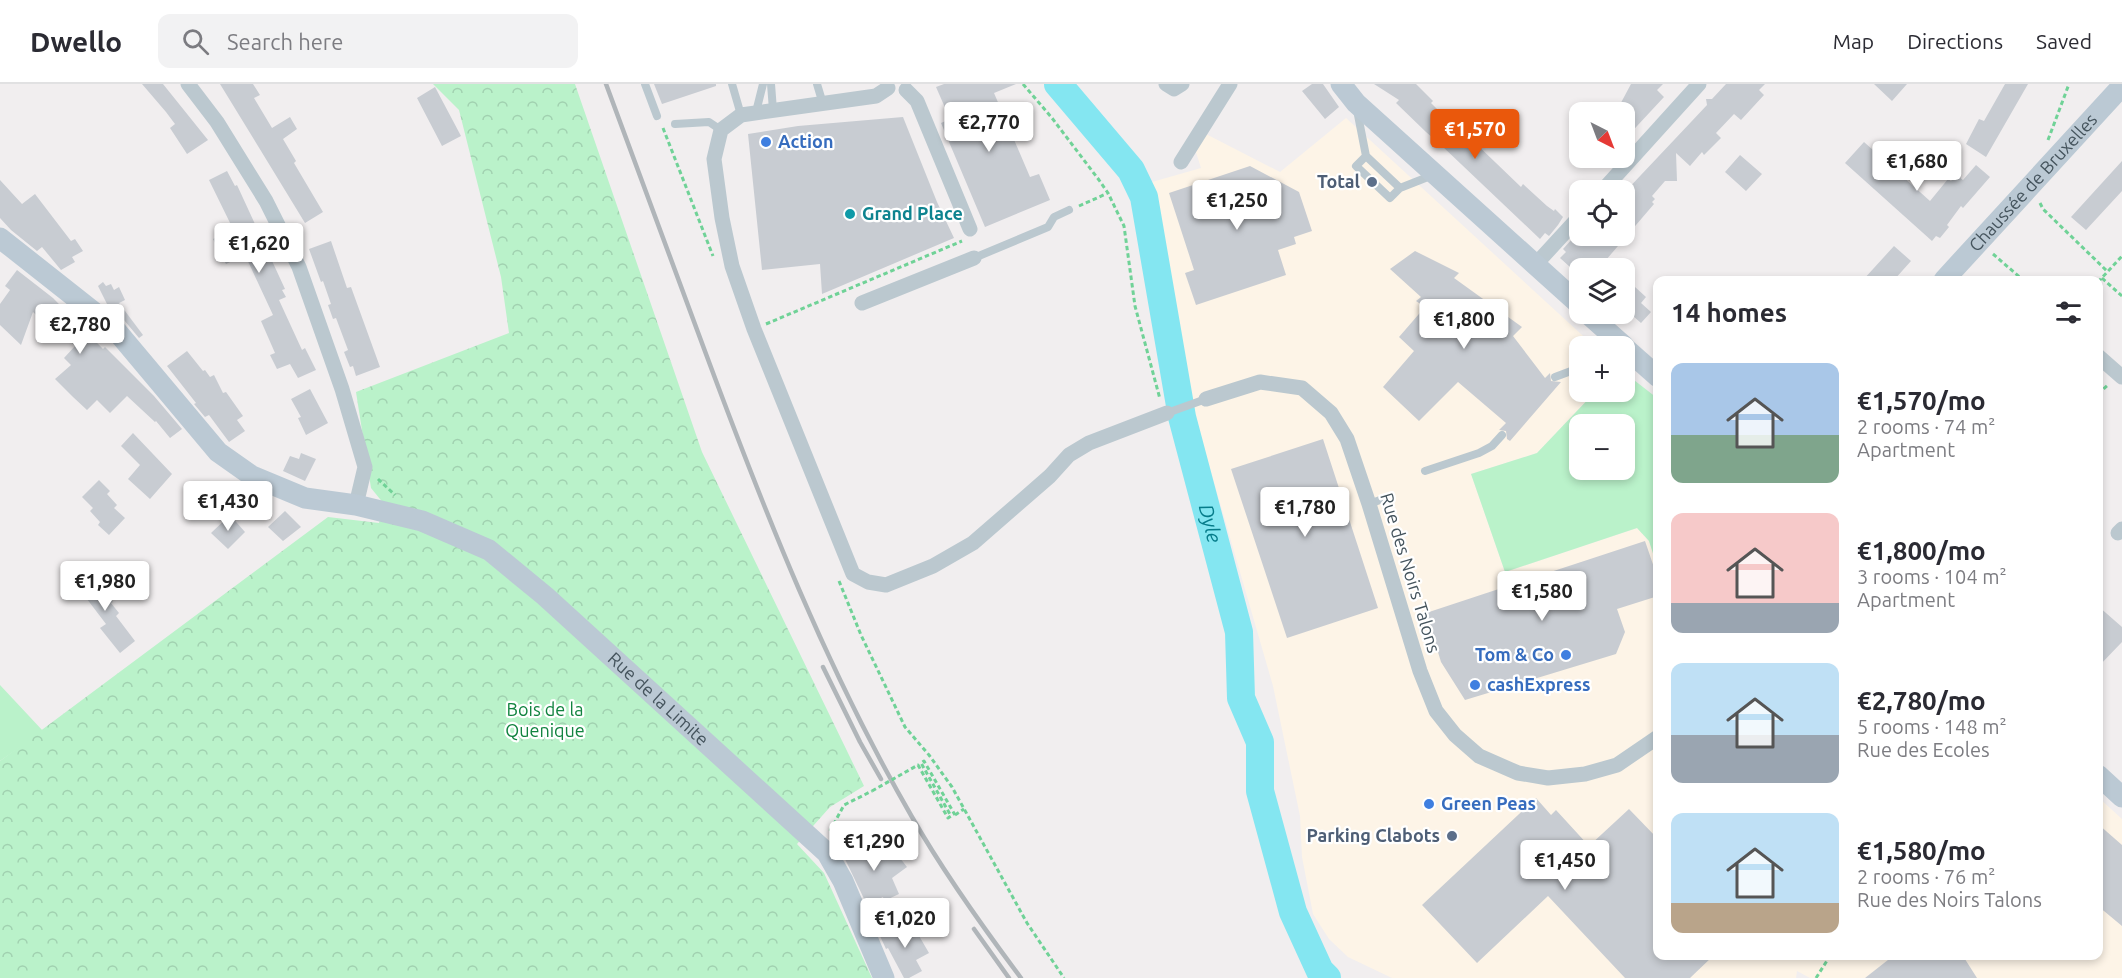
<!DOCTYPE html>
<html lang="en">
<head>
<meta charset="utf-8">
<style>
  :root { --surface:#fff; --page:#f2f2f3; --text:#2b2b33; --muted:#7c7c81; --line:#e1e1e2; --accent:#ea580c }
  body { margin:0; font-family:Ubuntu,sans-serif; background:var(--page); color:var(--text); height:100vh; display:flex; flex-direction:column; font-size:22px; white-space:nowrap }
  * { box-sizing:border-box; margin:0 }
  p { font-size:20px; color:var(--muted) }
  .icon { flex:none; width:33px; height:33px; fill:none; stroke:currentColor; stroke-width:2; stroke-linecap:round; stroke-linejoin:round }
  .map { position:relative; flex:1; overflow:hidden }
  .details { position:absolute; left:1653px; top:192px; width:450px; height:684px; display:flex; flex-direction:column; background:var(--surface); border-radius:12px; box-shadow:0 3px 9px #0003 }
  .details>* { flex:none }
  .needle { width:39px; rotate:138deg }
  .buttons { position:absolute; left:1569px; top:18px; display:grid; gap:12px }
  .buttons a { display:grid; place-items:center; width:66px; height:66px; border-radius:12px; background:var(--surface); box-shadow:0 3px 9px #0003; font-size:30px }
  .price { position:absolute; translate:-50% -51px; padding:0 14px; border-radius:6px; background:#fff; color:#222; font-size:20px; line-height:39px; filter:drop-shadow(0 2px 3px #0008) }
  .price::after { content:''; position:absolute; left:50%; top:36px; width:18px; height:14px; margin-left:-9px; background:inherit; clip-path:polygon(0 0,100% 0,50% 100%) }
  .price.current { background:var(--accent); color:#fff }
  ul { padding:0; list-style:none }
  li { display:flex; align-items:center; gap:18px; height:150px; padding:0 18px }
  li span { display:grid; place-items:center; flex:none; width:168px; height:120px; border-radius:12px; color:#555 }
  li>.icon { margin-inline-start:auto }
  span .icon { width:72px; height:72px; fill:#fffc; stroke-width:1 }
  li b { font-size:26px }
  h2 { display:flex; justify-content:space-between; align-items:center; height:72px; padding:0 18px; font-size:26px }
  header { display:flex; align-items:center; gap:36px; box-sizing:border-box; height:84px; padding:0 30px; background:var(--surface); border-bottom:2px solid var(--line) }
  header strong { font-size:28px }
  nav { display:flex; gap:33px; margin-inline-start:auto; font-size:21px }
  .search { width:420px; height:54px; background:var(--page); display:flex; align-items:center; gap:15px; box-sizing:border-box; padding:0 21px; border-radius:12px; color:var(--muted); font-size:22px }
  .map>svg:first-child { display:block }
  .commercial { fill:#fdf4e7 }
  .grass { fill:#baf2ca; fill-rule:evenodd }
  .forest { fill:url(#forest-crowns) }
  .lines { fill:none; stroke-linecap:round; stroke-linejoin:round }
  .river { stroke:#84e6f1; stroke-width:28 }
  .building { fill:#c8ccd2 }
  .path { stroke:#70d297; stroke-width:3; stroke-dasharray:4.5 3; stroke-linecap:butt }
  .lane { stroke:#bbc8cf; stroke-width:8 }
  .street { stroke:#bbc8cf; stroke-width:15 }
  .secondary { stroke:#bbc9d4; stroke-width:21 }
  .rail { stroke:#b0b5b9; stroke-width:4.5 }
  .path-bridge { stroke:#70d297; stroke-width:3; stroke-dasharray:4.5 3; stroke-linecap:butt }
  .shop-dot { fill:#3f7fe0; stroke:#fff; stroke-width:2 }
  .service-dot { fill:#5c6f8a; stroke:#fff; stroke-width:2 }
  .culture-dot { fill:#0f9aa8; stroke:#fff; stroke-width:2 }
  .labels { text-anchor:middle; stroke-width:4.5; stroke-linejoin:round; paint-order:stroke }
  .shop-label { font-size:18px; font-weight:bold; fill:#366cbe; stroke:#fff; text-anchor:start }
  .service-label { font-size:18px; font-weight:bold; fill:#4e5e75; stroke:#fff; text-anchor:end }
  .street-label { font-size:18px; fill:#45545d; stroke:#fff }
  .culture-label { font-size:18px; font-weight:bold; fill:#0d838f; stroke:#fff; text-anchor:start }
  .park-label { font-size:18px; fill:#11833f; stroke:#fff }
  .water-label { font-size:20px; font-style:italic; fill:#067c8a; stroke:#fff }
</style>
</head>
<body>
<header>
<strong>Dwello</strong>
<div class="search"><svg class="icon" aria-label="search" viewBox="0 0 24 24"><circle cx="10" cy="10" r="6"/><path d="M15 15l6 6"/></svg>Search here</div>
<nav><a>Map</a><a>Directions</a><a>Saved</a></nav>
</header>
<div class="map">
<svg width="2122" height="894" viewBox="0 0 2122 894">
  <defs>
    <pattern id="forest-crowns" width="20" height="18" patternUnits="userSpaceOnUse" patternTransform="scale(1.5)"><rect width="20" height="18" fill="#baf2ca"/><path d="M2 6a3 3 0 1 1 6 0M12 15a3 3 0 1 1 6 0" fill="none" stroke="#a1d1b0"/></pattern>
  </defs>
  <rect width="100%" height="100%" fill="#f1eeef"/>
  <path class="commercial" d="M1346,34L1594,262H1580V308H1595L1537,369L1471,390L1505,488L1637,444L1649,457L1658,482V872H2098L2099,714L2122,735V894H1810L1797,887L1796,894H1392L1348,873L1329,855L1313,830L1302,773L1300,732L1273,602L1196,336L1152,98L1201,84L1195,65L1204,49L1280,88Z"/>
  <path class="grass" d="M1625,289L1657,314V482L1649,457L1637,444L1505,488L1471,390L1537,369L1595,308H1624ZM1580,340H1624V386H1580Z
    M0,601L43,647L0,677Z"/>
  <path class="forest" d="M433,0H575L702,368L864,702L830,723L797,760L824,789L872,894H0V677L328,433L379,439L384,420L371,404L356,308L509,249L501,193L459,26Z"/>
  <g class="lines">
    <path class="river" id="s1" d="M1058,0L1131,86L1144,113L1182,333L1239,548L1241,614L1260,658V707L1293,828L1320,887L1327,894"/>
  </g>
  <path class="building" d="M142,0H163L208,56L187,70L170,44L175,40L166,28Z
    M220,0H253L260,11L254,14L272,44L290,33L297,45L283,55L296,77L294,79L323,128L305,139Z
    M654,0H716V2L662,20Z
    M944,0H1016L994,9L1030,93L1039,90L1050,116L985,143L941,39L950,35L936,3Z
    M1312,0H1323L1339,23L1325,35L1302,7Z
    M1374,0H1416L1433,17L1431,19L1468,56L1470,54L1521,103L1523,100L1547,122L1554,127L1555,125L1563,133L1558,141L1549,152L1545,149L1540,155L1442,62L1426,48L1396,19L1399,16Z
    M1631,0H1663L1657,6L1664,13L1624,56V28H1616Z
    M1726,0H1765L1759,6L1764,11L1741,36L1734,30L1716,49L1721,54L1704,71L1702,68L1690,82L1676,69L1677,97H1665L1652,112L1655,115L1652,118L1654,120L1606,176L1615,184H1580V192L1560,174L1566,168L1563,165L1573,154L1575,155L1578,152H1624V109L1691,38L1707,21L1706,15H1712Z
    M1874,0H1907L1892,17Z
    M2005,0H2028L1986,73L1966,60L1979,35L1984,37Z
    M435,3L461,52L442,62L417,14Z
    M903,33L937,118L954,154L822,210L820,180L762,186L748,50L798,42Z
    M1864,58L1930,117L1948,95L1951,97L1956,91L1963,96L1976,81L1990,93L1963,124L1961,122L1947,141L1949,143L1940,154L1936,152L1932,157L1845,79Z
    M1740,71L1762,90L1746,107L1725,88Z
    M2122,77V107L2086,146L2071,133Z
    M1250,82L1299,108L1312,147L1294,153L1296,160L1278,166L1286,191L1196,221L1185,189L1194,186L1169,109Z
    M227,87L235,102L237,101L285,205L282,206L286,213L279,216L302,266L305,264L316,286L298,294L290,280L277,285L270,271L275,269L261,237L273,231L245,171L226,180L213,155L233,145L209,96Z
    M0,96L22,120L35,110L71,157L75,155L83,167L72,173L75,178L61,186L42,163L37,167L11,146L0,134Z
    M331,157L347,204L351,203L380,283L356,292L353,282L350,283L344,268L348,266L336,234L333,235L328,221L331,220L323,197L321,198L309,165Z
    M1894,162L1911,177L1894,196H1863Z
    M1415,167L1459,189L1454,194L1522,243L1513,252L1545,294L1550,289L1551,297L1561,298L1510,357L1507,355L1506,347L1499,346L1506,339L1458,298L1419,337L1383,303L1414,267L1399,253L1425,223L1416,217L1421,213L1390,185Z
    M17,186L53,214L103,265L105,263L154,312L182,345L170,354L156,337L155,338L127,312L110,329L97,316L87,326L73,313L55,295L71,281L64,274L75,262L58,244L54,248L33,228L21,261L0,241V220L10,206L5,202Z
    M1624,193L1646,213L1641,219L1651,228L1641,239L1624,224Z
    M103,198L106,202L111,200L114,206L119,203L125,216L119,219L143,251L139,254L124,236L109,224L98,202Z
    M187,267L203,287L205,286L210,293L214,291L223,309L226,308L243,332L237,336L245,347L229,358L209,331L205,333L194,320L196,319L167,282Z
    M310,305L328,339L306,351L298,334L301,333L291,315Z
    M133,349L172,390L150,415L128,395L140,381L121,362Z
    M1323,355L1378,524L1287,554L1231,385Z
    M301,369L316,375L305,397L283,387L290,372L299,375Z
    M99,396L110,407L107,410L117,421L114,424L125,434L109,451L98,441L100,438L90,427L93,424L82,413Z
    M285,427L301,443L283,457L268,443Z
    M230,431L245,448L228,465L211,449Z
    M1645,457L1658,495V512L1617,525L1625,548L1616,570L1465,616L1441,578L1426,529Z
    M89,487L113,518L111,519L119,529L116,532L135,557L120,569L100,544L106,540L74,498Z
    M2098,522L2122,543V558L2098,583Z
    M1536,714L1551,731L1556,726L1589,762L1629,725L1658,755V872H1713L1690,894H1625L1548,812L1477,879L1422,821Z
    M2098,740L2122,761V842L2098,822Z
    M863,753L875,769L879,766L886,776L896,769L907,783L892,794L899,810L884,817L883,813L867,821L845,775Z
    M906,838L914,852L918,850L929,869L916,876L922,887L909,894H904L888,864L886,865L880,852Z
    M1893,872H1963L1977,894H1865Z"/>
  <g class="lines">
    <path class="path" d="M1023,0L1052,34L1099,96L1108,109L1124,142L1135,222L1160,315
      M663,44L713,172
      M2048,56L2069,0
      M2040,119L2043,125L2108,188
      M1079,122L1108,109
      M1993,170L2023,196
      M2102,194L2122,212
      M2098,198L2122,172
      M766,240L962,157
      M2098,310L2108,301
      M378,395L395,411
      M839,497L861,551L905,643L929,671L952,703L1027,839L1064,894
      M955,731L964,725
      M830,747L844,721L872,707
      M1816,894L1830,872"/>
    <path class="lane" d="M645,0L657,32
      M732,0L741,31
      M771,0L773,26
      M817,0L823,20
      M1357,26L1366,72L1400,104L1433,91
      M756,28L763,0
      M675,40L709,38L721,46
      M1366,72L1356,82L1390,114L1400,104
      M974,174L1048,143L1054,133L1069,126
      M1555,293L1571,287
      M1167,329L1206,315
      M1425,387L1479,369L1492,362L1502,351
      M1369,420L1380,416"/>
    <path class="street" d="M188,0L217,38L266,117L299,183L342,305L365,383L356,421
      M1166,0L1174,5L1182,0
      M888,4L876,12L741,31L721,46L714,75L722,134L732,182L754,245L853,490L868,498L886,501L933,482L973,459L1050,392L1069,371L1089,359L1167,329
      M906,6L917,17L970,145
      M1181,78L1230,0
      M1603,106L1699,0
      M1536,180L1580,132
      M862,219L974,174
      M2098,272L2122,293
      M1206,315L1260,298L1302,304L1331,329L1347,355L1369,420L1420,587L1436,627L1455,651L1479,672L1518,689L1548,694L1585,690L1617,681L1658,653
      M2118,449L2122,445"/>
    <g class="secondary">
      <path d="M1341,0L1356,19L1580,221"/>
      <path id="s2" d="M0,154L114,244L218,368L252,392L305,414L356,421L422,437L489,466L545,512L827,769L843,797L884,894"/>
      <path id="s3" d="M1944,196L2122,2"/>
      <path d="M1588,230L1624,262"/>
      <path d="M1624,263L1658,293"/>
      <path d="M2098,691L2122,713"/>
    </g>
    <path class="rail" d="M606,0C639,90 673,180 706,270C765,429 827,586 912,733C944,789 982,842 1021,894
      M823,583L860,658L881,695
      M974,845L1009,894"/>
    <path class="path-bridge" d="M872,707L918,681L948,734L951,732L921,679L924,677L955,731"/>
  </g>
  <g class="shop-dot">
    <circle cx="766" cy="58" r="6"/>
    <circle cx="1566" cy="571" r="6"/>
    <circle cx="1475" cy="601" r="6"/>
    <circle cx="1429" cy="720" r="6"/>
  </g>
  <g class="service-dot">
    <circle cx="1372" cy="98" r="6"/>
    <circle cx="1452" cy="752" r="6"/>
  </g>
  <circle class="culture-dot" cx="850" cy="130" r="6"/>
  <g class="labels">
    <g class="shop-label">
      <text x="778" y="64">Action</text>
      <text x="1554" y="577" text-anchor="end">Tom &amp; Co</text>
      <text x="1487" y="607">cashExpress</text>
      <text x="1441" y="726">Green Peas</text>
    </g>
    <g class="service-label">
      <text x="1360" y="104">Total</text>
      <text x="1440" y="758">Parking Clabots</text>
    </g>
    <g class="street-label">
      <text dy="6" stroke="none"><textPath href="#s3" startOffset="132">Chaussée de Bruxelles</textPath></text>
      <text transform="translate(1410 489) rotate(73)" y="6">Rue des Noirs Talons</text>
      <text dy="6" stroke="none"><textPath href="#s2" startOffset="824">Rue de la Limite</textPath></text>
    </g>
    <g class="culture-label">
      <text x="862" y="136">Grand Place</text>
    </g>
    <g class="park-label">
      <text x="545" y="632">Bois de la<tspan x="545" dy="21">Quenique</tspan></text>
    </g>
    <g class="water-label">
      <text dy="7" stroke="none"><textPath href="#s1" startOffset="476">Dyle</textPath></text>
    </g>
  </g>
</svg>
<div class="buttons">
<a><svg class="needle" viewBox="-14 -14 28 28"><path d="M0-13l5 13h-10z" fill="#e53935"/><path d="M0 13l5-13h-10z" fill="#7c7c81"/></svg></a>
<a><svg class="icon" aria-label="locate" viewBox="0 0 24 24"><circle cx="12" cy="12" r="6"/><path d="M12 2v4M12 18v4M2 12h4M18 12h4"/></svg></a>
<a><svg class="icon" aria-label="layers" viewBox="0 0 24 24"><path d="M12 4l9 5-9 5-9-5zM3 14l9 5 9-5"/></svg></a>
<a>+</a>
<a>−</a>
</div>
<b class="price" style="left:989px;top:69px">€2,770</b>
<b class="price current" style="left:1475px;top:76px">€1,570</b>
<b class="price" style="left:1917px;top:108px">€1,680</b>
<b class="price" style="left:1237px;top:147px">€1,250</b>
<b class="price" style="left:259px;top:190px">€1,620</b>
<b class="price" style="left:1464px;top:266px">€1,800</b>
<b class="price" style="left:80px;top:271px">€2,780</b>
<b class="price" style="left:228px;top:448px">€1,430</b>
<b class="price" style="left:1305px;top:454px">€1,780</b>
<b class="price" style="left:105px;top:528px">€1,980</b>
<b class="price" style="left:1542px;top:538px">€1,580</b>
<b class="price" style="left:874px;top:788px">€1,290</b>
<b class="price" style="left:1565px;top:807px">€1,450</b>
<b class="price" style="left:905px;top:865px">€1,020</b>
<section class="details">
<h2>14 homes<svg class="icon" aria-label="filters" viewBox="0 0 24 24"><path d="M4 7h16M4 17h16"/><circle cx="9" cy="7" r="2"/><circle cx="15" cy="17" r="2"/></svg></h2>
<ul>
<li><span style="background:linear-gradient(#a9c7e8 60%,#7fa58c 0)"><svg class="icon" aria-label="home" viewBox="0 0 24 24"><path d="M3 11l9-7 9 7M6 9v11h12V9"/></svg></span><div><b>€1,570/mo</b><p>2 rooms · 74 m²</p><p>Apartment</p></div></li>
<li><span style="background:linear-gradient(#f6c9c9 75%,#9aa5b1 0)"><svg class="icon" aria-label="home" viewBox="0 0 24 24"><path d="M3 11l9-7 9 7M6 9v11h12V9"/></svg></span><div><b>€1,800/mo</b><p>3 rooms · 104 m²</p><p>Apartment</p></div></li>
<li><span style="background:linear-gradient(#bfe0f5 60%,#9aa5b1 0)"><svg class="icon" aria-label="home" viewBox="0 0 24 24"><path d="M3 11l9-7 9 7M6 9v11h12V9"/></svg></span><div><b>€2,780/mo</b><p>5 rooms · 148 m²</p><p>Rue des Ecoles</p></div></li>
<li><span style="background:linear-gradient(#bfe0f5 75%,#b9a48a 0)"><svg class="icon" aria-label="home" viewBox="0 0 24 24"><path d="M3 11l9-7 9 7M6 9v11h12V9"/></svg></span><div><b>€1,580/mo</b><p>2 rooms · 76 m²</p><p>Rue des Noirs Talons</p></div></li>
</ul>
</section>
</div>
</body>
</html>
